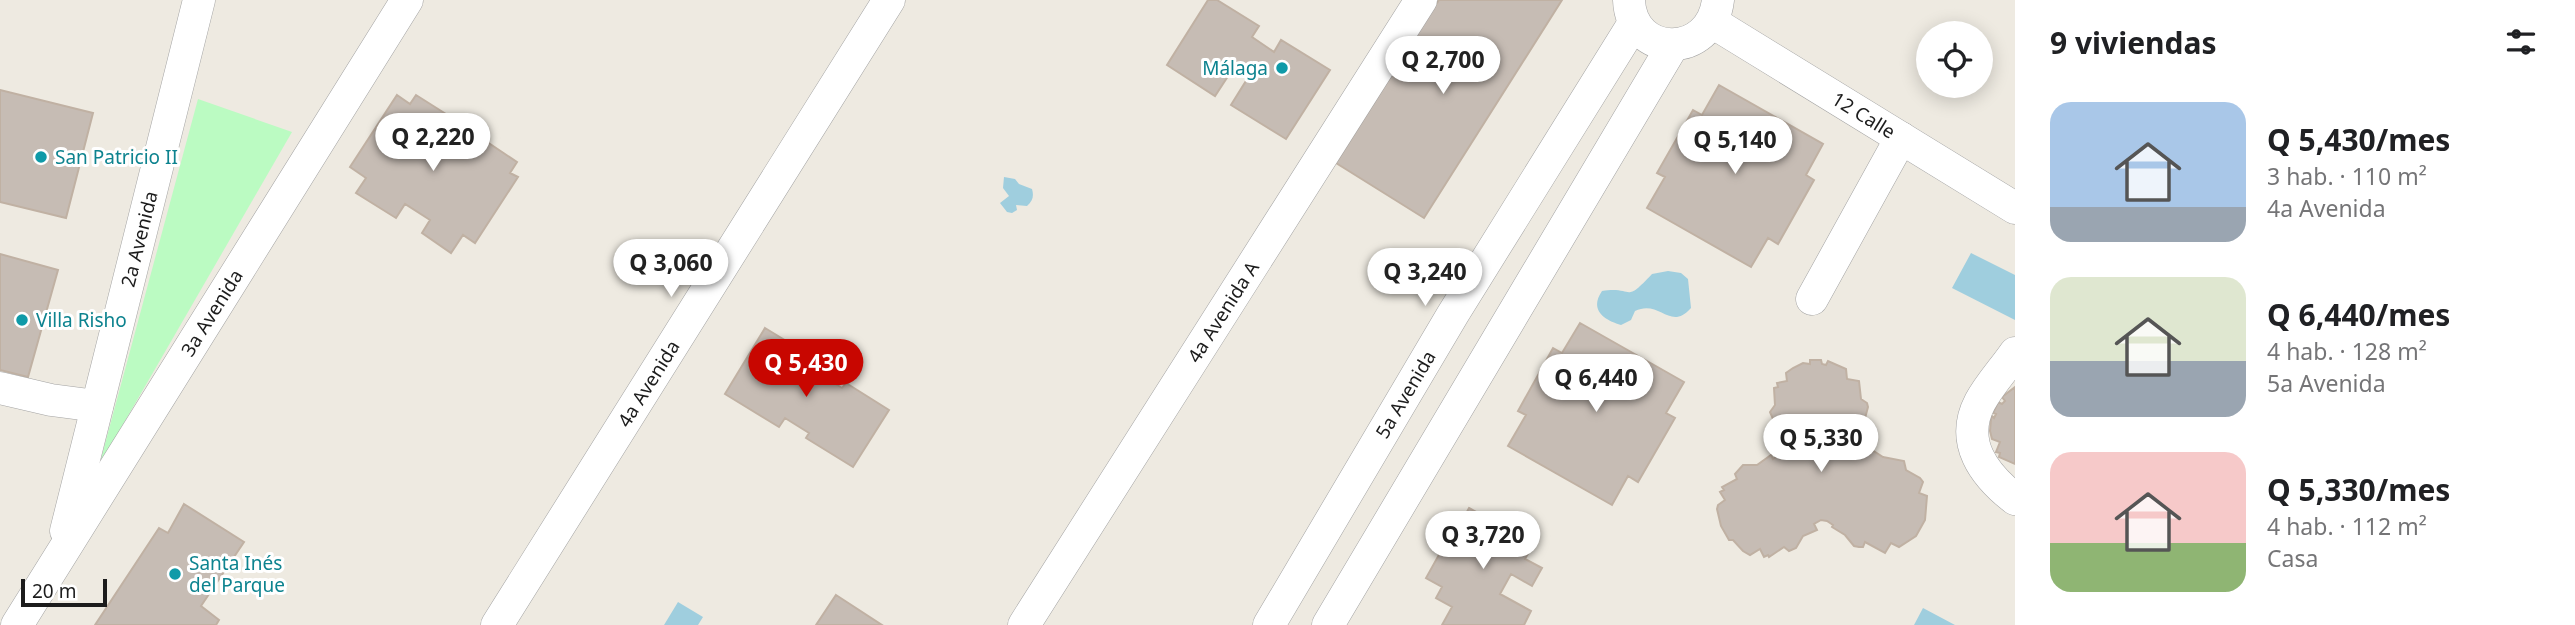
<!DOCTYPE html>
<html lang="es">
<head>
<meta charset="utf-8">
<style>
  :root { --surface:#fff; --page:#f2f2f2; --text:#202124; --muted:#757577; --accent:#c80600 }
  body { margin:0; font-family:"Noto Sans",sans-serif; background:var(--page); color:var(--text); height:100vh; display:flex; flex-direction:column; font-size:26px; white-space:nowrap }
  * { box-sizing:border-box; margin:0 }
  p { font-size:23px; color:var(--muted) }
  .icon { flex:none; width:38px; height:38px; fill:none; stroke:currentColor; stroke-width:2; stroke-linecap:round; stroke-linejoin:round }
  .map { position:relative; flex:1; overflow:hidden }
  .panel { display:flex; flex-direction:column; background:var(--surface); width:560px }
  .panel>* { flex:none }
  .tools { position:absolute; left:1916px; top:21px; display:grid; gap:14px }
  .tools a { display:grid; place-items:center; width:77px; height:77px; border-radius:50%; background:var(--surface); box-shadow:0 4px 18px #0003; font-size:35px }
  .scale { position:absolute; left:21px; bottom:18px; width:86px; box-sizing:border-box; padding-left:7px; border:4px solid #1c1c1c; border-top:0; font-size:19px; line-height:24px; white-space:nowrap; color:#1c1c1c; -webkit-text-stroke:5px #fff; paint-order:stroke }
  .price { position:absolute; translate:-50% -60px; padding:0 16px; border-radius:24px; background:#fff; color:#222; font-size:23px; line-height:46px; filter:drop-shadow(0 2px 4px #0008) }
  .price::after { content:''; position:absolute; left:50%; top:42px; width:21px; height:16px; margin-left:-10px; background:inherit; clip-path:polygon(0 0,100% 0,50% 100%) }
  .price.active { background:var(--accent); color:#fff }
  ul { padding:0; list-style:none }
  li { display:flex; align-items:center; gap:21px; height:175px; padding:0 35px }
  li span { display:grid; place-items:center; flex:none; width:196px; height:140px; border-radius:21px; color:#555 }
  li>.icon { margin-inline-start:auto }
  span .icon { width:84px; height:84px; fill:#fffc; stroke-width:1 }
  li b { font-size:30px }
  h2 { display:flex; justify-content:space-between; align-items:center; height:84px; padding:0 35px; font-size:30px }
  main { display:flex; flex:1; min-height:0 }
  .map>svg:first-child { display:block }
  .park { fill:#bbfbc2 }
  .water { fill:#9fcede }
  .building { fill:#c6bcb4; stroke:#c0b1a3; stroke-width:2 }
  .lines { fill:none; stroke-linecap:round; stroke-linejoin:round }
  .minor-casing { stroke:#a3a3a3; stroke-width:33 }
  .minor { stroke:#fff; stroke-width:32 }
  .culture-dot { fill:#0f9aa8; stroke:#fff; stroke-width:2.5 }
  .labels { text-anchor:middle; stroke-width:6; stroke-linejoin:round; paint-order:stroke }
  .culture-label { font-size:19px; fill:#0d838f; stroke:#fff; text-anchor:start }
  .street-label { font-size:19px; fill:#1c1c1c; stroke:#fff }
</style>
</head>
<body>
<main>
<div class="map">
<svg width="2015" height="625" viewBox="0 0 2015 625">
  <rect width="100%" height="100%" fill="#eeeae1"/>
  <path class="park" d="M198,99L292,132L99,466Z"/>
  <path class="water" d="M1004,177L1015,179L1019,184L1032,189C1034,196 1033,201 1027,206L1016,205L1017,210L1012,213L1007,212L1000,203L1009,196L1003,188Z
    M1971,253L2015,275V320L1952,288Z
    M1668,271L1681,273L1688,279L1691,308C1670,332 1660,299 1635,311L1631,320L1621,325C1604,320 1589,310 1602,291C1635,286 1623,305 1652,274Z
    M678,602L703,617L698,625H664Z
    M1923,608L1955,625H1914Z"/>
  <path class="building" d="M1208,0H1217L1259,26L1252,37L1274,52L1281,40L1330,70L1286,139L1231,105L1249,76L1234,67L1215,96L1167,65Z
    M1439,0H1562L1424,218L1336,163Z
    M1719,85L1823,144L1806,175L1814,180L1778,244L1768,238L1751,267L1647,208L1665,177L1657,173L1693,110L1702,115Z
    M0,90L93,113L66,218L0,202Z
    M397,95L410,104L416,95L457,121L448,135L472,151L481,138L517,162L510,173L518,177L475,243L463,235L451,253L422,233L430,220L405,204L396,218L356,193L366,178L350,167Z
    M0,254L58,270L28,377L0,370Z
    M1580,323L1684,382L1666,413L1675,418L1638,482L1628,476L1612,505L1508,446L1526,415L1518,411L1553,348L1562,353Z
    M765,328L811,356L806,365L842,388L846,383L889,410L853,467L806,438L809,433L785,418L779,427L725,394Z
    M1810,360H1821L1822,364L1826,365L1828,361L1846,369L1847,379L1859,381L1861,399L1867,403L1868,407L1864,422L1865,439L1861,443L1862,450L1869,453L1872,450L1883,457L1904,461L1906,470L1920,478L1923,482L1919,493L1927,496L1925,520L1916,536L1899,547L1891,543L1885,553L1865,542L1863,547H1859L1854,546L1845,535L1832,527L1833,525L1827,521L1821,520L1814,524L1817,530L1803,536L1796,548L1789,551L1784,547L1769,557L1768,555L1764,557L1760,549L1750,555L1743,551L1733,540H1729L1721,526L1717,509L1718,505L1725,500L1720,492L1724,490L1722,487L1737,479L1735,474L1743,465H1757L1771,455L1773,459L1782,453V444L1781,442L1776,444L1777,428L1770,412L1775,405L1774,388L1778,387L1777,383L1787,381L1786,373L1793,368L1803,363L1810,364Z
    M2015,387V464L1999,457L2000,453L1996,452L2000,442L1992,439L1990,431L1991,419L1992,416L1994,418L1996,414L1993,413L1998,402L2002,404L2005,401L2002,397Z
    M184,504L244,542L201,606L219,620L216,625H95L159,528L168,533Z
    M1469,508L1498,524L1501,517L1537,537L1525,559L1542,568L1532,586L1511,574L1500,594L1531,611L1524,625H1442L1452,607L1436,598L1442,587L1426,578L1445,544L1438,540L1450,519L1460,525Z
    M836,595L882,625H816Z"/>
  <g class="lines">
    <g class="minor-casing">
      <g id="minor">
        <path d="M1629,0C1631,58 1711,60 1718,0"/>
        <path id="s1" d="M1712,22L2015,208"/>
        <path d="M1812,299L1901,138"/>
        <path d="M2015,353C2004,369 1989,385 1980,402C1959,442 1984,475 2015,499"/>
        <path d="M0,388L51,400L97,406"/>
        <path id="s2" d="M66,531L199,0"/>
        <path id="s3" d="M17,625L407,0"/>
        <path id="s4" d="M497,625L889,0"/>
        <path id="s5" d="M1024,625L1421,0"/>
        <path id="s6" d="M1269,625L1453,314L1634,23"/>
        <path d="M1328,625L1673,45"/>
      </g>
    </g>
    <use href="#minor" class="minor"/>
  </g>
  <g class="culture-dot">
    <circle cx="1282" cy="68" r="7"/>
    <circle cx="41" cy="157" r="7"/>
    <circle cx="22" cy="320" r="7"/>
    <circle cx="175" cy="574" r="7"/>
  </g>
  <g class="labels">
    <g class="culture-label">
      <text x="1268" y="75" text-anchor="end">Málaga</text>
      <text x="55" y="164">San Patricio II</text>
      <text x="36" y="327">Villa Risho</text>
      <text x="189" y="570">Santa Inés<tspan x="189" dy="22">del Parque</tspan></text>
    </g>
    <g class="street-label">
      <text dy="7" stroke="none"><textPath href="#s1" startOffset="178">12 Calle</textPath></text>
      <text dy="7" stroke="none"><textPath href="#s2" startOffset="301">2a Avenida</textPath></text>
      <text dy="7" stroke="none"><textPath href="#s5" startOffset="371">4a Avenida A</textPath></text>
      <text dy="7" stroke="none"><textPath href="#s3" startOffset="368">3a Avenida</textPath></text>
      <text dy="7" stroke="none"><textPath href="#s4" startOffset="285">4a Avenida</textPath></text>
      <text dy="7" stroke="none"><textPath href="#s6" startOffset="268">5a Avenida</textPath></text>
    </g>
  </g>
</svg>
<div class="tools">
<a><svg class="icon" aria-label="locate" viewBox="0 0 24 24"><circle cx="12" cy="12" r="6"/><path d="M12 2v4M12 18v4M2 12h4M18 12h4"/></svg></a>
</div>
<div class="scale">20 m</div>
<b class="price" style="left:1443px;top:96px">Q 2,700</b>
<b class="price" style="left:433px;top:173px">Q 2,220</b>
<b class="price" style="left:1735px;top:176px">Q 5,140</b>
<b class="price" style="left:671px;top:299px">Q 3,060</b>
<b class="price" style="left:1425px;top:308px">Q 3,240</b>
<b class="price active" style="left:806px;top:399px">Q 5,430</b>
<b class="price" style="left:1596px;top:414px">Q 6,440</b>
<b class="price" style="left:1821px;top:474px">Q 5,330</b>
<b class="price" style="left:1483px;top:571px">Q 3,720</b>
</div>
<section class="panel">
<h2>9 viviendas<svg class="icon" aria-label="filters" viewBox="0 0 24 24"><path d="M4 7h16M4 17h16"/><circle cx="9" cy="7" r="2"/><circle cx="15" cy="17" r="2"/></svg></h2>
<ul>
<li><span style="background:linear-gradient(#a9c7e8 75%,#9aa5b1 0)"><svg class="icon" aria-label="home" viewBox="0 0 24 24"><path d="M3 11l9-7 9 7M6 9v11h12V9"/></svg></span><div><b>Q 5,430/mes</b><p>3 hab. · 110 m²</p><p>4a Avenida</p></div></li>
<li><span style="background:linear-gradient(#dfe7d0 60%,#9aa5b1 0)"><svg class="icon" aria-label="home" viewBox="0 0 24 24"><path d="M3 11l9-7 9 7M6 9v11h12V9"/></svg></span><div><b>Q 6,440/mes</b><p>4 hab. · 128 m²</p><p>5a Avenida</p></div></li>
<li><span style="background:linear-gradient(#f6c9c9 65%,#8fb573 0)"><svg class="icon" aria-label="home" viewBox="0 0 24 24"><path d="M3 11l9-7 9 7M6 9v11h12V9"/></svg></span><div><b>Q 5,330/mes</b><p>4 hab. · 112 m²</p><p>Casa</p></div></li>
</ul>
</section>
</main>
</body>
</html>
